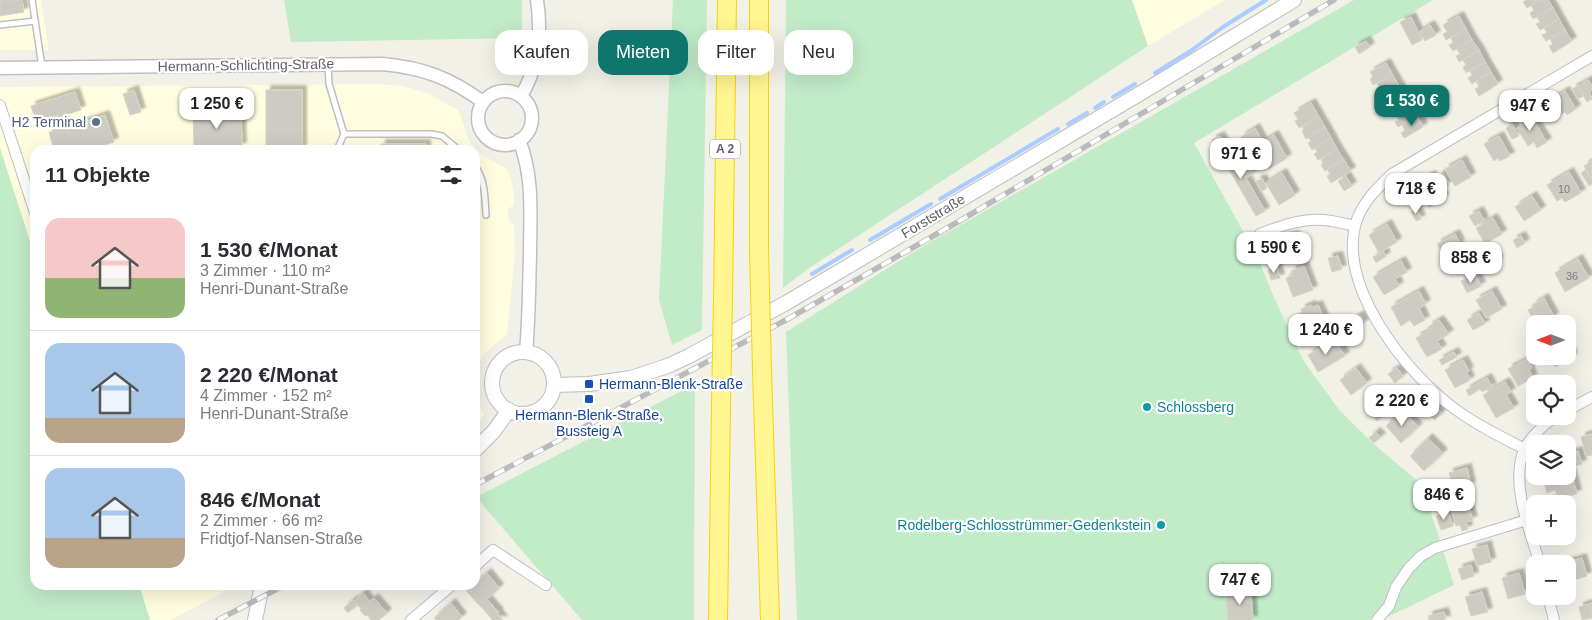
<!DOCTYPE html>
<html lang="de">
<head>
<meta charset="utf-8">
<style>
  :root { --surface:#fff; --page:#f7f7f7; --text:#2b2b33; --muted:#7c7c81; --line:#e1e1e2; --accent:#0f766e }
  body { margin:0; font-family:Arial,sans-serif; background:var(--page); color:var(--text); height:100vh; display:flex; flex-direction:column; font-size:19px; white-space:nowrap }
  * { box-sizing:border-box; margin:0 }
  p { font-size:16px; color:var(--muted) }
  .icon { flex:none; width:28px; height:28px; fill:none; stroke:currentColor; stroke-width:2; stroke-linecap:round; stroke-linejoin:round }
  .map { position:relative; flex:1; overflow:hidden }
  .drawer { position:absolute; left:30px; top:145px; width:450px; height:445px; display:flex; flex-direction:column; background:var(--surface); border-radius:15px; box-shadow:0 5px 20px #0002 }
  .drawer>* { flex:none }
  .banner { position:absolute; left:495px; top:30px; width:475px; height:45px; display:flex; gap:10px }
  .needle { width:32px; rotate:270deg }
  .controls { position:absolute; left:1526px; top:315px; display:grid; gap:10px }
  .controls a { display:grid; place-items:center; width:50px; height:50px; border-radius:10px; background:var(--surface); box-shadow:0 5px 20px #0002; font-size:25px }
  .price { position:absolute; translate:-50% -42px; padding:0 11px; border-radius:10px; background:#fff; color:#222; font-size:16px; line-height:32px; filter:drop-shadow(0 1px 2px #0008) }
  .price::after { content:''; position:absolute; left:50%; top:30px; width:15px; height:11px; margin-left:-8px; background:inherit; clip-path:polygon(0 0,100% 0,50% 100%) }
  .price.active { background:var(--accent); color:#fff }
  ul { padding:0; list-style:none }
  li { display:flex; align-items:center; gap:15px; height:125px; padding:0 15px }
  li+li { border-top:1px solid var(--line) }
  li span { display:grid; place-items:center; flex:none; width:140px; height:100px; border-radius:15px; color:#555 }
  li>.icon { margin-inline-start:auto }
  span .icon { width:60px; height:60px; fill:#fffc; stroke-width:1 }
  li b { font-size:21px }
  h2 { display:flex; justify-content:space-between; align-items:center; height:60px; padding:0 15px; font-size:21px }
  .pill { padding:0 18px; border-radius:15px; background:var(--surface); box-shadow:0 5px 20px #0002; font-size:18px; line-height:45px }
  .pill.active { background:var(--accent); color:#fff }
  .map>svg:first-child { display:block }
  .commercial { fill:#fffddf }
  .green { fill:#c2ebc8 }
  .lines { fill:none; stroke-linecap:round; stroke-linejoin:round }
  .stream { stroke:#acf; stroke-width:4 }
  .building { fill:#cdcbc4; stroke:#d7d4c4; filter:url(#shadow) }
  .service-casing { stroke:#bebfc6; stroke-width:8 }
  .minor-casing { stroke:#bebfc6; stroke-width:12 }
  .tertiary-casing { stroke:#bebfc6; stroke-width:15 }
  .secondary-casing { stroke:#bcbec6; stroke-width:16 }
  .motorway-casing { stroke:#f9d300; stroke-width:20 }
  .service { stroke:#fff; stroke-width:5 }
  .minor { stroke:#fff; stroke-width:10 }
  .tertiary { stroke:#fff; stroke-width:12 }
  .secondary { stroke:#fff; stroke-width:14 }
  .motorway { stroke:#fff591; stroke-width:18 }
  .rail-casing { stroke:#bababc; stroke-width:5.5 }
  .rail { stroke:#fff; stroke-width:4; stroke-dasharray:11; stroke-linecap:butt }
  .motorway-bridge-casing { stroke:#f9d300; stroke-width:20; stroke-linecap:butt }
  .motorway-bridge { stroke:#fff591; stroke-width:18 }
  .service-dot { fill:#5c6f8a; stroke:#fff; stroke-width:2 }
  .transit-dot { fill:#1a4fb4; stroke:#fff; stroke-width:2 }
  .culture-dot { fill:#0f9aa8; stroke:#fff; stroke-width:2 }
  .labels { text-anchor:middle; stroke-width:4.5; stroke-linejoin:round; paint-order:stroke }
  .number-label { font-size:11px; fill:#7a7c80 }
  .shield { fill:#fff; stroke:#8e9096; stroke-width:1 }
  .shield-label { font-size:12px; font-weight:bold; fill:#5e6169 }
  .street-label { font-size:14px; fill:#5e6169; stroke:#fff }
  .service-label { font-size:14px; fill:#4e5e75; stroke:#fff; text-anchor:end }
  .transit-label { font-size:14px; fill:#164399; stroke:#fff; text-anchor:start }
  .culture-label { font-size:14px; fill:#0d838f; stroke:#fff; text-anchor:start }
</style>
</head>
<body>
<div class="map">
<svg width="1592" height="620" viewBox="0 0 1592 620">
  <defs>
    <filter id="shadow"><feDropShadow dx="4.5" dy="-4.5" stdDeviation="1" flood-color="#0004"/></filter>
  </defs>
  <rect width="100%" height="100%" fill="#f2f1e7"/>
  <path class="commercial" d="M0,0H41L49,50H0Z
    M1124,0H1225L1148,46L1139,45Z
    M378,84L404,86L429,94L458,110L461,117L467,136L472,145L478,152L506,169L511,179L514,194V206L508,208L509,222L514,225L515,254L507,334L484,354L479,363L475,386L478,400L484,415L478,424L475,427V150H35V257L0,148V87Z
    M139,585H230L220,594L171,620H150Z"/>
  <path class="green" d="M284,0H522V38L291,42Z
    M673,0H707L702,330L672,345L659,300Z
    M786,0H1132L1148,46L809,268L783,288Z
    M1354,0H1433L1194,143L1258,258L1273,295L1303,360L1340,411L1375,445L1422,485L1454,585L1381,620H797L786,332L915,251Z
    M0,148L35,257V585H139L150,620H0Z
    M695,384L694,620H582L476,497Z"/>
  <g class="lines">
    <path class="stream" d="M1155,73L1192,50L1223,27L1266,0
      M1113,97L1135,84
      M1095,108L1104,102
      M1068,124L1087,113
      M940,199L1058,129
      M870,240L931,204
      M812,274L852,250"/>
  </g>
  <path class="building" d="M0,0H22L24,12L0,16Z
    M1526,0H1540L1527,8L1523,2Z
    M1540,0H1548L1553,8L1533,19L1530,13L1534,10L1531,6Z
    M1553,8L1559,19L1540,30L1536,24L1540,22L1537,17Z
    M1459,16L1466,29L1446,40L1443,34L1447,32L1443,25Z
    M1411,17L1422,40L1412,45L1400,22Z
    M1559,19L1565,30L1546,41L1542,35L1547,33L1544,28Z
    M1430,25L1436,35L1425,41L1419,32Z
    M1466,29L1472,40L1453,51L1449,45L1453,43L1451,38Z
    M1565,30L1572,41L1553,53L1549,46L1553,44L1550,39Z
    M1472,40L1479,50L1459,62L1456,56L1460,54L1457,49Z
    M1366,41L1370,47L1359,54L1355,47Z
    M1479,50L1485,62L1466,73L1463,67L1466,65L1463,60Z
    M1485,62L1491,72L1472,84L1468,78L1472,75L1470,71Z
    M1386,63L1392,74L1373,85L1370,79L1373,77L1370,72Z
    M1491,72L1498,84L1479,96L1475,89L1479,87L1476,81Z
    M1392,74L1398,84L1380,95L1376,89L1379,87L1377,83Z
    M1588,80L1592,86V90L1589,92L1592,99L1587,102L1578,86Z
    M1398,84L1404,95L1386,106L1382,100L1386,98L1383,93Z
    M1578,86L1583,96L1578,99L1572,89Z
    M134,90L141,112L130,115L123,94Z
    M266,90H302V150H266Z
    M1565,91L1576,109L1567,115L1565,112L1558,116L1549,101Z
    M75,92L81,110L62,116L66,128L105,115L114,142L89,150H54L49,132L53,131L50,121L37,125L31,106Z
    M1404,95L1411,106L1392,117L1389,111L1392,109L1389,104Z
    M1311,103L1319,117L1299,128L1295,121L1298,119L1294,113Z
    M1411,106L1417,116L1398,127L1395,122L1399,120L1396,115Z
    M241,112L242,147L194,148L193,113Z
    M1417,116L1423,127L1404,138L1401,133L1405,130L1402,125Z
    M1319,117L1325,127L1306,139L1302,131L1304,130L1302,127Z
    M1533,119L1543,136L1528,146L1517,128Z
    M1512,124L1519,136L1512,139L1506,128Z
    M1325,127L1331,138L1312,150L1308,143L1311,141L1308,137Z
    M1255,128L1263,142L1274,135L1287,158L1269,169L1265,163L1258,168L1241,137Z
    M1220,136L1226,146L1218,150L1212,140Z
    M1499,136L1510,156L1500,161L1498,158L1494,161L1484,144Z
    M1543,136L1547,142L1537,148L1534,142Z
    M1331,138L1337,149L1318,160L1314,154L1317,152L1315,148Z
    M381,144H426V150H381Z
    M1227,145L1265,211L1256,216L1218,151Z
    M1246,147L1249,153L1244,156L1248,162L1253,159L1257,167L1252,170L1254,173L1246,178L1232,155Z
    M1337,149L1344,160L1325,171L1321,165L1323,163L1321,159Z
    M1344,160L1351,171L1331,183L1327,176L1330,174L1327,169Z
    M1462,160L1471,177L1455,186L1445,169Z
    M1592,161V180L1584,166Z
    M1586,170L1592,180V184L1589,186L1581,173Z
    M1569,172L1581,193L1565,202L1562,198L1557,201L1547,185Z
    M1282,173L1295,195L1279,205L1266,183Z
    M1442,173L1449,185L1444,187L1438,176Z
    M1431,175L1442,193L1423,204L1421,201L1416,204L1408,189Z
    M1346,176L1352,186L1344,191L1338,181Z
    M1262,179L1267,188L1262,191L1256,181Z
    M1441,193L1444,198L1429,207L1426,202Z
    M1532,196L1541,210L1524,221L1515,207Z
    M1416,209L1421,219L1416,221L1411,212Z
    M1479,211L1484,221L1475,226L1469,216Z
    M1493,218L1502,234L1485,244L1476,228Z
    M1387,224L1397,242L1379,253L1369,235Z
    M1455,234L1460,243L1458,245L1462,253L1447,261L1437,244Z
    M1295,235L1299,254L1286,257V262L1277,264L1272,240Z
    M1521,236L1525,243L1517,248L1513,240Z
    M1273,241L1276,256L1267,258V255L1258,257L1255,245Z
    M1383,251L1386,256L1376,263L1373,257Z
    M1493,252L1498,261L1492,264L1487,256Z
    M1338,256L1342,269L1332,272L1328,258Z
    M1578,259L1589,278L1565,292L1555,273Z
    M1401,261L1407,272L1395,279L1399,286L1384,295L1373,277Z
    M1304,266L1313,290L1293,297L1286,278L1293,275L1291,271Z
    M1277,267L1280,278L1271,280L1268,270Z
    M1475,274L1481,286L1467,293L1461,281Z
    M1419,291L1426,304L1419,308L1425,320L1414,326L1410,320L1401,326L1391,307Z
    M1492,291L1502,309L1486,318L1476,300Z
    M1544,298L1554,317L1543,324H1536L1528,310L1534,307L1533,305Z
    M1311,305L1313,307L1318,305L1327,325L1324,326L1322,322L1315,325L1317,329L1307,333L1298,314L1302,312L1301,309Z
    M1479,313L1485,324L1473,330L1467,320Z
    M1360,315L1365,323L1355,329L1350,321Z
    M1439,320L1449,334L1437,341L1442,349L1427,357L1416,338L1430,330L1428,327Z
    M1334,339L1345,356L1318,372L1308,355Z
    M1568,346L1573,357L1555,367L1549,356H1568Z
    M1454,352L1457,357L1442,365L1439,360Z
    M1527,359L1532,368L1529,370L1533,378L1518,386L1508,369Z
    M1463,360L1469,371L1466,372L1470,380L1455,388L1445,370Z
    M1356,368L1367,383L1351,395L1340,380Z
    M1397,368L1403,376L1395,383L1388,374Z
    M1487,378L1492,387L1482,392L1480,389L1469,396L1466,390Z
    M1505,382L1511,392L1506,395L1514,408L1496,418L1483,395Z
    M1380,394L1393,408L1377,421L1365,407Z
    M1435,406L1442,413L1435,420L1428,414Z
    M1405,413L1418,427L1401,443L1386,426L1396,416L1399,419Z
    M1376,432L1381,437L1374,443L1369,438Z
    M1592,434V455L1586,456L1581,437Z
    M1428,438L1443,453L1424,471L1410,456Z
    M1578,451L1582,464L1568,468V454Z
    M1467,468L1471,486L1463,488L1465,495L1452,499V497H1449L1448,493L1454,491L1449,473Z
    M1570,468L1577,494L1558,499L1555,490L1547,493L1542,476H1568V469Z
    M1466,500L1473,520L1466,522L1468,529L1462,531L1460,525L1456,526L1450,505Z
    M1448,512L1453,526L1441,530L1436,516Z
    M1487,545L1491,562L1477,566L1472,549Z
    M1582,558L1587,576L1568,582V564H1562Z
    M1471,565L1474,576L1462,580L1458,569Z
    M487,573L499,588L487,599L499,613L498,614L503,620H491L492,619L466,591L475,585V583Z
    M1519,573L1525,594L1508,599L1502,578Z
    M1251,592L1253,620H1228L1226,593Z
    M1482,592L1488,612L1471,616L1465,597Z
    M363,593L370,602L361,609L354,601Z
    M374,598L387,613L379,620H371L367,615L365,616L360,610Z
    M353,600L357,605L348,613L344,608Z
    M451,603L462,617L459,620H437L434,618Z
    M1592,603V618L1582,620L1579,607Z
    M1444,612L1446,620H1429L1428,616Z"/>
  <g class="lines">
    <g class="service-casing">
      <path id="service" d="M32,0L42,67
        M0,25L35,21
        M328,64L329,84L344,134H431L442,136L459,150
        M337,150L344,134
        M475,166C485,179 485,198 486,215"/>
    </g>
    <g class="minor-casing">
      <path id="minor" d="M0,105L35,213
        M1260,234C1280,226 1302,218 1324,220C1335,221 1345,224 1355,226
        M1568,410L1592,397
        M1525,449C1501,437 1477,425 1455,409C1407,374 1340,290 1355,226C1360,205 1376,189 1392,174L1592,56
        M1540,564C1530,531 1510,484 1524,450C1530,437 1545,424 1556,416
        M475,566L493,550L546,585
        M1548,596L1554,620
        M411,620L452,585
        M1377,620L1389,606L1396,587L1409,568L1421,556L1435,548L1527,520"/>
    </g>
    <g class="tertiary-casing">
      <path id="tertiary" d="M0,68L383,64C424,68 450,78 483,102
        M478 118a27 27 0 1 1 54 0a27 27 0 1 1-54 0Z
        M521,96C539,66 542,34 537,0
        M519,140C534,177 530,216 530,255C529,287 529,320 526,352"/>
    </g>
    <g class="secondary-casing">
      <path id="secondary" d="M492 383a31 31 0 1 1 62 0a31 31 0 1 1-62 0Z
        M554,385L589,384L631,378L670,365L689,356L786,303L1151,87L1294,0
        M475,450L494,431L509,410
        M255,620L262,585"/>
    </g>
    <g class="motorway-casing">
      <path id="motorway" d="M759,250V0
        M723,298L727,0
        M762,370L770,620
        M718,620L721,407"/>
    </g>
    <use href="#service" class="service"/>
    <use href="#minor" class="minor"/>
    <use href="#tertiary" class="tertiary"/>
    <use href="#secondary" class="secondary"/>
    <use href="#motorway" class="motorway"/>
    <g class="rail-casing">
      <path id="rail" d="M475,485L786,320L956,223L1334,0
        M218,620L285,585"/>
    </g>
    <use href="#rail" class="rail"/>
    <g class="motorway-bridge-casing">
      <path id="motorway-bridge" d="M759,250L762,370
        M721,407L723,298"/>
    </g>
    <use href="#motorway-bridge" class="motorway-bridge"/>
  </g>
  <circle class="service-dot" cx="96" cy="122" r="5"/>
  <g class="transit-dot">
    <rect x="584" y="379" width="10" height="10" rx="2.5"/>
    <rect x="584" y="394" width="10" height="10" rx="2.5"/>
  </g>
  <g class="culture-dot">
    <circle cx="1147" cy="407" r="5"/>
    <circle cx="1161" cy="525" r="5"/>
  </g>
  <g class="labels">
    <g class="number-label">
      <text x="1564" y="193">10</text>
      <text x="1572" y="280">36</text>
    </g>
    <rect class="shield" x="710" y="139.5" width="30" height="19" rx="4"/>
    <g class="shield-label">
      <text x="725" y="153">A 2</text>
    </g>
    <g class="street-label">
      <text transform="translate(246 65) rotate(-1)" y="5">Hermann-Schlichting-Straße</text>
      <text transform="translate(933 216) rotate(-31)" y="5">Forststraße</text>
    </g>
    <g class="service-label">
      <text x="86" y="127">H2 Terminal</text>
    </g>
    <g class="transit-label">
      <text x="599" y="389">Hermann-Blenk-Straße</text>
      <text x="589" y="420" text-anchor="middle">Hermann-Blenk-Straße,<tspan x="589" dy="16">Bussteig A</tspan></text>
    </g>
    <g class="culture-label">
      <text x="1157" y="412">Schlossberg</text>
      <text x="1151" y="530" text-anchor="end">Rodelberg-Schlosstrümmer-Gedenkstein</text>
    </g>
  </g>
</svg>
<div class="controls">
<a><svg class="needle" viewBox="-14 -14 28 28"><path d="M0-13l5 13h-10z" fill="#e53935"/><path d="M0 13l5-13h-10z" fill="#7c7c81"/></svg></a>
<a><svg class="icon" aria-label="locate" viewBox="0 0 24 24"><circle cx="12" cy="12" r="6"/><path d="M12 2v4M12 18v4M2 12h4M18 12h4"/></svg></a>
<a><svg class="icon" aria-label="layers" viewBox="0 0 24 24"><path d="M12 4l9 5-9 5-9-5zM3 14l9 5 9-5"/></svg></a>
<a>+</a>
<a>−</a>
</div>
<b class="price active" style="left:1412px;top:127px">1 530 €</b>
<b class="price" style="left:217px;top:130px">1 250 €</b>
<b class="price" style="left:1530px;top:132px">947 €</b>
<b class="price" style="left:1241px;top:180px">971 €</b>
<b class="price" style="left:1416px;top:215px">718 €</b>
<b class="price" style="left:1274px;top:274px">1 590 €</b>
<b class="price" style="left:1471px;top:284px">858 €</b>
<b class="price" style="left:1326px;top:356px">1 240 €</b>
<b class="price" style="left:1402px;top:427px">2 220 €</b>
<b class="price" style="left:1444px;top:521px">846 €</b>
<b class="price" style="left:1240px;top:606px">747 €</b>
<div class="banner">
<a class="pill">Kaufen</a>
<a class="pill active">Mieten</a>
<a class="pill">Filter</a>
<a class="pill">Neu</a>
</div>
<section class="drawer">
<h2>11 Objekte<svg class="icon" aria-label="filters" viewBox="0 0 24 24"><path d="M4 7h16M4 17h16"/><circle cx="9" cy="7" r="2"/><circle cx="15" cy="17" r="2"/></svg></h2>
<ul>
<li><span style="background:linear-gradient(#f6c9c9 60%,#8fb573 0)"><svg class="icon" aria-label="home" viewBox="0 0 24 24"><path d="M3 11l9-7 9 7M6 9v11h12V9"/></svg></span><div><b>1 530 €/Monat</b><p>3 Zimmer · 110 m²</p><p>Henri-Dunant-Straße</p></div></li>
<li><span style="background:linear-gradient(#a9c7e8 75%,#b9a48a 0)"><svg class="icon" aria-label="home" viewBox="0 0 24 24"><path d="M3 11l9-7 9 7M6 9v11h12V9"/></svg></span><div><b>2 220 €/Monat</b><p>4 Zimmer · 152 m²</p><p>Henri-Dunant-Straße</p></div></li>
<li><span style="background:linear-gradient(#a9c7e8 70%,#b9a48a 0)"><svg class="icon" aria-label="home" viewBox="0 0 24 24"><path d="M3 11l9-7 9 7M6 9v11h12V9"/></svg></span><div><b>846 €/Monat</b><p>2 Zimmer · 66 m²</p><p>Fridtjof-Nansen-Straße</p></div></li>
</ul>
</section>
</div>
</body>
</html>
